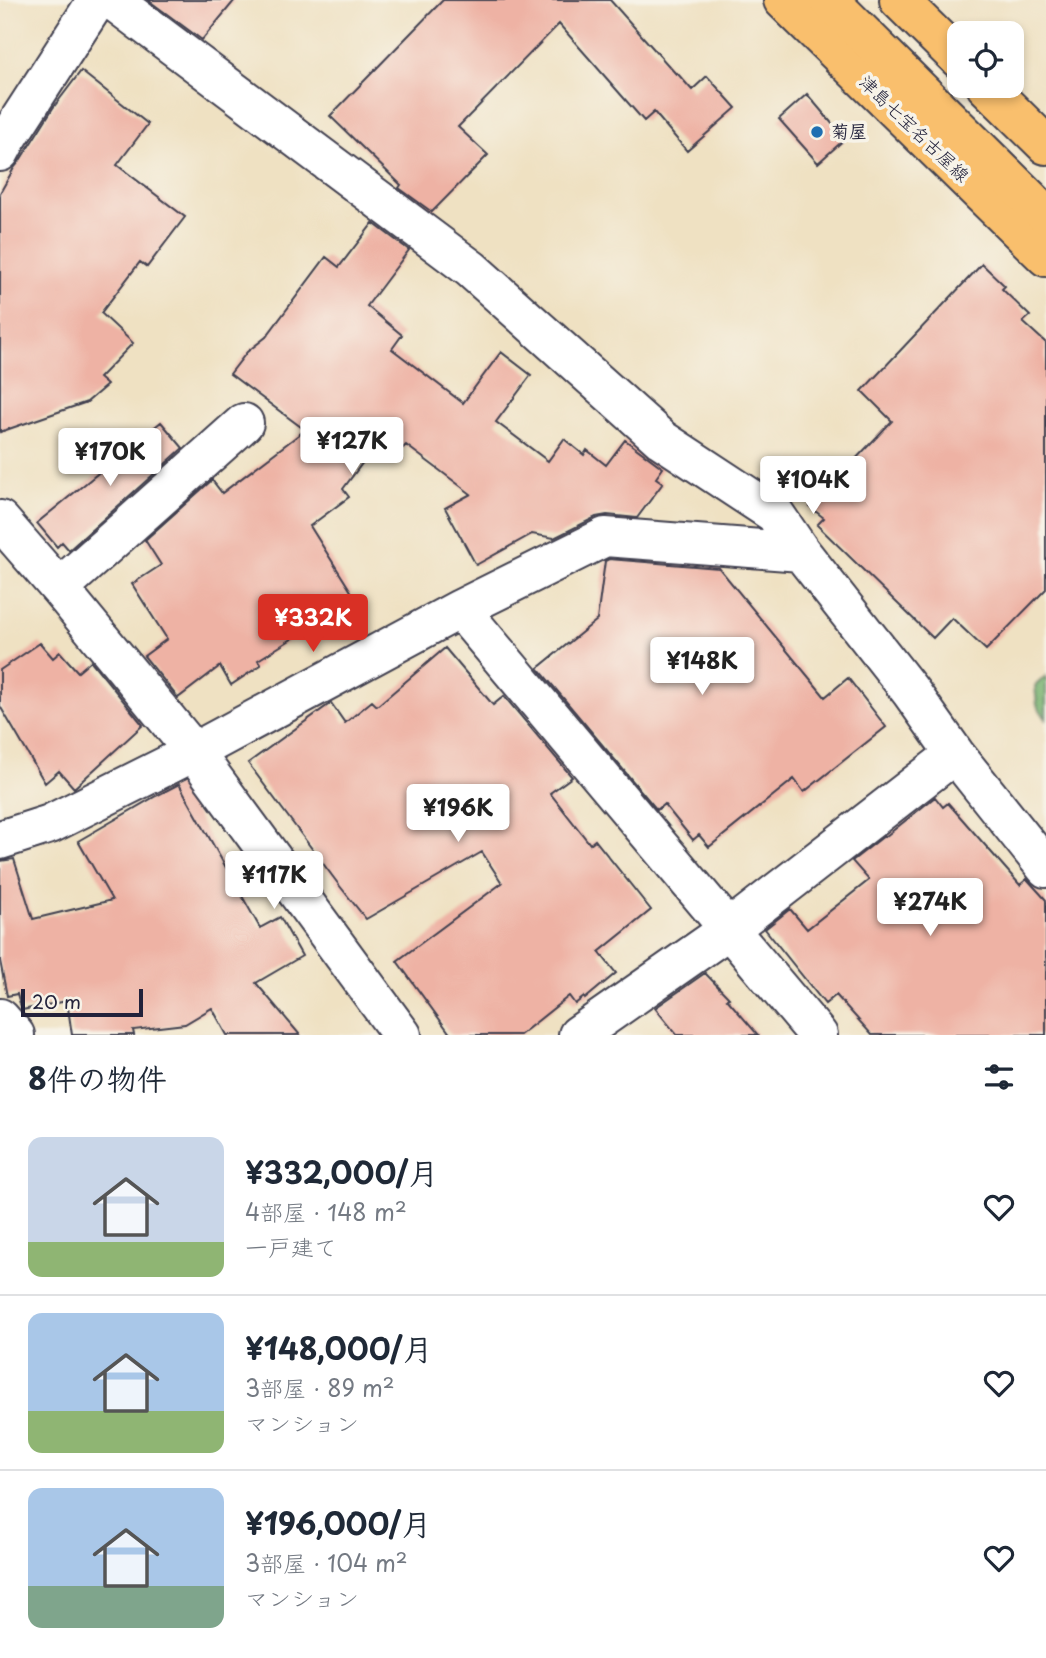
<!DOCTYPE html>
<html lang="ja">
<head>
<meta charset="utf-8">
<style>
  :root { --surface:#fff; --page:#f2f2f3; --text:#1f2937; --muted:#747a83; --line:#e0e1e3; --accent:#d93025 }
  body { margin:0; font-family:"Playpen Sans","Klee One",sans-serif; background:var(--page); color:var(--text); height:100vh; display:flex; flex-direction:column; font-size:26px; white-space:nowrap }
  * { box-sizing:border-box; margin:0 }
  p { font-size:23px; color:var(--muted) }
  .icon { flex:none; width:38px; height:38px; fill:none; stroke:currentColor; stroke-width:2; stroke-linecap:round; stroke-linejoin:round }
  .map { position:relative; height:1035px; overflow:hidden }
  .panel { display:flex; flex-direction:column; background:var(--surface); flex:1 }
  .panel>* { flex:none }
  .fabs { position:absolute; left:947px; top:21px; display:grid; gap:14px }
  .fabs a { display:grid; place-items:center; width:77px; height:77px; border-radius:14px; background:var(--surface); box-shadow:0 4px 10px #0003; font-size:35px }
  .scale { position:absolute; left:21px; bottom:18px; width:122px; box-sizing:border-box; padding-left:7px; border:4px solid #22223b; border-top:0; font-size:19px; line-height:24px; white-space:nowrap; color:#22223b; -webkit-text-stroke:5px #f7f3e8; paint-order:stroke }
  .price { position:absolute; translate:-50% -60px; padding:0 16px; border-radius:7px; background:#fff; color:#222; font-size:23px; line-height:46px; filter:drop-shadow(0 2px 4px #0008) }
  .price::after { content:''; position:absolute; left:50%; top:42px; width:21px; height:16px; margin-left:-10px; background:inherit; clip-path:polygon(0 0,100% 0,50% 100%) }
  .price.current { background:var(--accent); color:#fff }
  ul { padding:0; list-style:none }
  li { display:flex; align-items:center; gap:21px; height:175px; padding:0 28px }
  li+li { border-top:2px solid var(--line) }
  li span { display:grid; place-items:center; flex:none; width:196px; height:140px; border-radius:14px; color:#555 }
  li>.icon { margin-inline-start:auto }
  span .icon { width:84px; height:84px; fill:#fffc; stroke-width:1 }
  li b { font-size:30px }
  h2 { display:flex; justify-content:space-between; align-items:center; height:84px; padding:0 28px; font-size:30px }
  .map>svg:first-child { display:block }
  .forest { fill:#7ab472; stroke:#4e6b56; stroke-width:2 }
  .building { fill:#eeb2a4 }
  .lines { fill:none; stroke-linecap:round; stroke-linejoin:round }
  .minor-casing { stroke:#413f4f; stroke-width:42 }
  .major-casing { stroke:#413f4f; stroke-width:42 }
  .highway-casing { stroke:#413f4f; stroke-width:42 }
  .minor { stroke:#fff; stroke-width:38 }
  .major { stroke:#f9bf6d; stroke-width:38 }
  .highway { stroke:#f9bf6d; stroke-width:38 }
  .poi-dot { fill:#1f6fb2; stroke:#f7f3e8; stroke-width:2.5 }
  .labels { text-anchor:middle; stroke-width:7; stroke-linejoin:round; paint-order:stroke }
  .street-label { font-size:18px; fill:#22223b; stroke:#f7f3e8 }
  .poi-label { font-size:18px; font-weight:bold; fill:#22223b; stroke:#f7f3e8; text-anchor:start }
</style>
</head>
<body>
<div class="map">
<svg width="1046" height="1035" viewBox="0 0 1046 1035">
  <rect width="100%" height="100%" fill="#f7f3e8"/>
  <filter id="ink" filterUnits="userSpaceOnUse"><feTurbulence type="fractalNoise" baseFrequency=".0143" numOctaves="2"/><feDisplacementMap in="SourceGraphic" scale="14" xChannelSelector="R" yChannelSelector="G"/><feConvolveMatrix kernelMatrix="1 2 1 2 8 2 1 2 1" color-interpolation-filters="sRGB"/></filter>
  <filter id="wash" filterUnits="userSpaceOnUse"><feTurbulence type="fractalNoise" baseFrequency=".00686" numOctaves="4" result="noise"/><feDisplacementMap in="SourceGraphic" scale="28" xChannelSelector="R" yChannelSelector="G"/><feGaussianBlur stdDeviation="1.57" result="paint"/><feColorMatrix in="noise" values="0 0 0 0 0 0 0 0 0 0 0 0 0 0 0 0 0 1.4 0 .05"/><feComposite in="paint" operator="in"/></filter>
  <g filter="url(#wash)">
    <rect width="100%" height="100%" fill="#efe1c2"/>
    <path class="forest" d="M1046,676V719L1037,705L1035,686Z"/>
    <g id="blocks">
      <path class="building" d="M148,0H235L202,40Z
        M443,0H610L676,74L677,73L692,90L707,76L736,108L687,151L654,112L644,121L559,24L458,127L488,155L432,212L399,188L401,185L330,116Z
        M81,71L148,124L117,165L185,217L147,267L140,262L101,313L133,343L99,378L107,385L87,402L0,432V193L14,168L19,162L53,108Z
        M807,94L845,139L818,163L779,119Z
        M373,223L409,250L367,306L402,335L392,349L463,403L501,352L531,375L496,422L548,461L564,439L584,455L587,450L606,465L625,440L663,468L656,478L663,483L637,518L607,515L596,517L554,538L532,534L476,565L445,508L471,494L406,445L403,448L384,434L343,489L349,497L310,526L352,593L338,601L344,612L319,628L316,624L258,660L261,665L231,685L220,666L178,698L144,656L167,639L132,584L161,565L145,540L212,480L222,493L305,430L230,374L247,352L266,337L326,257L339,267Z
        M982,264L1005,286L1002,289L1030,316L1023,322L1046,343V589L986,650L952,618L933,638L817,525L824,518L810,507L892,421L862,391Z
        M161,422L183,448L69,550L62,542L57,547L37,523Z
        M609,559L719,568L825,697L848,678L886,727L804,792L794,779L709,847L699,835L693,840L664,804L657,810L538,668L597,620L605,561Z
        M40,643L53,658L60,652L78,672L91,661L143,725L74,788L59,771L45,783L0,706V670Z
        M445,648L493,705L504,696L572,777L550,793L590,844L595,840L651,910L599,952L616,973L585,999L584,997L575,1004L569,996L520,1035H451L397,961L502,883L482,852L366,919L339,885L248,763L331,703L345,723L372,701L377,706Z
        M179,784L260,928L280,917L302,956L256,983L300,1035H227L212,1008L185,1024L133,1030L134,1035H72L67,1001L22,1010L17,994L7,996L0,961V861L14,859L33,919L112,900L78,841L156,796Z
        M935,797L943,807L948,803L1020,885L1027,879L1046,900V1035H872L836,995L825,1004L765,929L790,909L807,929L869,880L852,861L884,836L885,837Z
        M705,973L729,998L727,999L758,1035H677L655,1008Z"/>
    </g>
  </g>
  <g filter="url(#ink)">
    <use href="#blocks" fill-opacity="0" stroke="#413f4f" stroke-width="2"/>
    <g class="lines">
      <g class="minor-casing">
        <path id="minor" d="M112,0L471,269L661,439L775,514L801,552L911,692L955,754L1046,868
          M0,152L7,139L97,0
          M0,520L59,588L194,752L402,1035
          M59,588L244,423
          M460,609L818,1035
          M0,840L50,824L194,752L460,609L605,537L801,552
          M0,1018L15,1035
          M578,1035L728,930L955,754"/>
      </g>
      <g class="major-casing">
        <path id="major" d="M783,0L1046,257"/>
      </g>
      <g class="highway-casing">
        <path id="highway" d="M829,0L1046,215
          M899,0L959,59
          M986,86L1046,145"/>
      </g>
      <use href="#minor" class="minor"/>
      <use href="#major" class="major"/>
      <use href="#highway" class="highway"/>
    </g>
  </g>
  <circle class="poi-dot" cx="817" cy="132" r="7"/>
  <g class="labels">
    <g class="street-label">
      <text transform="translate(914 129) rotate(44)" y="6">津島七宝名古屋線</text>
    </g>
    <g class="poi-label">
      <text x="831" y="138">菊屋</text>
    </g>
  </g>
</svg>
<div class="fabs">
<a><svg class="icon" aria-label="locate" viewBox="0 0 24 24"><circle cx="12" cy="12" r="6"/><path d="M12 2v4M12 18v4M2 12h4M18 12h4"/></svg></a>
</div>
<div class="scale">20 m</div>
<b class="price" style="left:352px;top:477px">¥127K</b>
<b class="price" style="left:110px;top:488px">¥170K</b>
<b class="price" style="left:813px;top:516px">¥104K</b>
<b class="price current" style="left:313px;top:654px">¥332K</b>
<b class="price" style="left:702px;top:697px">¥148K</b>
<b class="price" style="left:458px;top:844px">¥196K</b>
<b class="price" style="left:274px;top:911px">¥117K</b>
<b class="price" style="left:930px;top:938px">¥274K</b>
</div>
<section class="panel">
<h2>8件の物件<svg class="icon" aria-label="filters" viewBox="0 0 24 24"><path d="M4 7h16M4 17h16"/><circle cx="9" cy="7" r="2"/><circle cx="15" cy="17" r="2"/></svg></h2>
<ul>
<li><span style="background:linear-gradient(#c9d6e8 75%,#8fb573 0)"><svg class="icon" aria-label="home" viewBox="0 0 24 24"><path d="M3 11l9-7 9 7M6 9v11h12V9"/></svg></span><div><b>¥332,000/月</b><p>4部屋 · 148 m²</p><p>一戸建て</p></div><svg class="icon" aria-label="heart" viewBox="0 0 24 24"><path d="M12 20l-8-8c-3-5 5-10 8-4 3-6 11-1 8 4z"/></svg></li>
<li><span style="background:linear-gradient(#a9c7e8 70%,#8fb573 0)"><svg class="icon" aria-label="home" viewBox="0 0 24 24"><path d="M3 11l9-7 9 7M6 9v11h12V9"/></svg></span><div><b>¥148,000/月</b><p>3部屋 · 89 m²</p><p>マンション</p></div><svg class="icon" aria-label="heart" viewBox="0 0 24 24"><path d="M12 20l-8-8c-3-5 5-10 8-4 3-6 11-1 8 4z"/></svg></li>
<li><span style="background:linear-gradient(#a9c7e8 70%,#7fa58c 0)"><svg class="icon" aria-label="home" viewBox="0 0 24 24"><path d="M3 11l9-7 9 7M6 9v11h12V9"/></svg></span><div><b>¥196,000/月</b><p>3部屋 · 104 m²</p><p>マンション</p></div><svg class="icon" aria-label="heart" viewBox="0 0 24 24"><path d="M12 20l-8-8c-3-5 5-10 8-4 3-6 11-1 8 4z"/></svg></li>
</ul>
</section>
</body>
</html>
